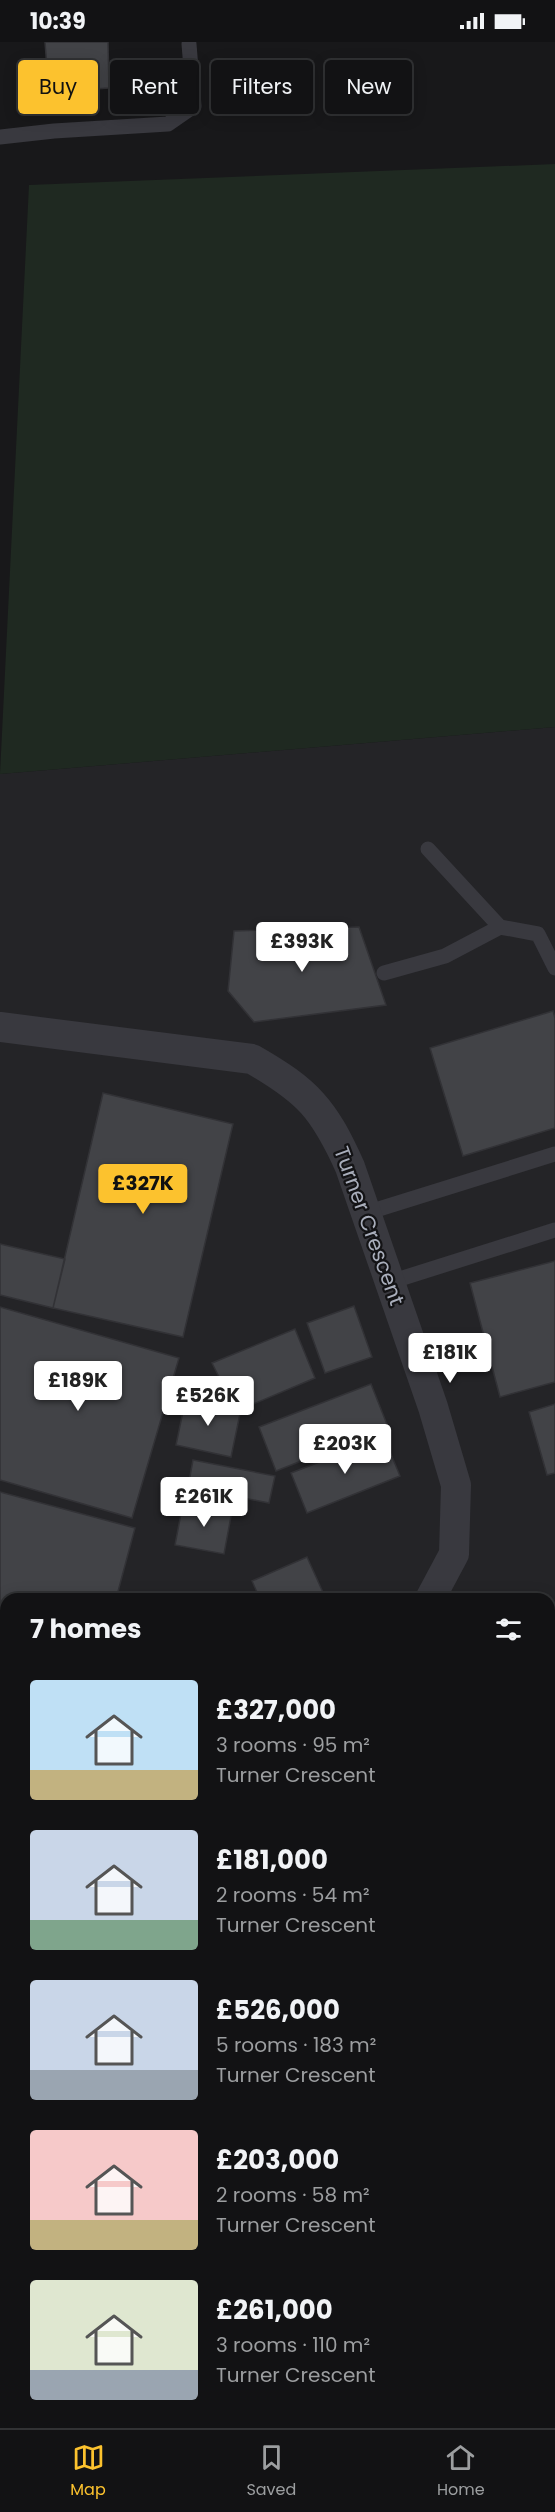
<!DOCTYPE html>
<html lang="en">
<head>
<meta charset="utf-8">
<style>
  :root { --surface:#121214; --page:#1b1b1d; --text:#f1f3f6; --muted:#9c9ea0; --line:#313234; --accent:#fcc22e }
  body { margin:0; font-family:Poppins,sans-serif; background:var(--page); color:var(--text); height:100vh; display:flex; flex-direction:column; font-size:22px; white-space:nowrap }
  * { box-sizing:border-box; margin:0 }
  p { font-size:20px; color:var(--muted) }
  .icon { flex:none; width:33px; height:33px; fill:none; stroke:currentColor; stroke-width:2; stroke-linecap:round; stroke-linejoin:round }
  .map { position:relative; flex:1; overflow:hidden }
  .side { position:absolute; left:0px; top:1551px; width:555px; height:836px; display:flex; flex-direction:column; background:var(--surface); border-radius:18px 18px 0 0; box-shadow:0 3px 15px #0003,0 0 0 2px var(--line) }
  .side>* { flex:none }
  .top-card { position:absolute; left:18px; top:18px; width:519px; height:54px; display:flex; gap:12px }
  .price { position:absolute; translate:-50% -51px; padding:0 14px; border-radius:6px; background:#fff; color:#222; font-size:20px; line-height:39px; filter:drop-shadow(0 2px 3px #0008) }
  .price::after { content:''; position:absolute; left:50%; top:36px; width:18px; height:14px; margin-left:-9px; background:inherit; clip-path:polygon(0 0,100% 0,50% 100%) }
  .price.active { background:var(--accent); color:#111 }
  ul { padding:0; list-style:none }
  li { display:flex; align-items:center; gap:18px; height:150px; padding:0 30px }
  li span { display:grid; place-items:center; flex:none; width:168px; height:120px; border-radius:6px; color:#555 }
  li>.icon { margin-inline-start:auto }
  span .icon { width:72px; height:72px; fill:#fffc; stroke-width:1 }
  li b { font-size:26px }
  h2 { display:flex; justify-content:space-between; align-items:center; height:72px; padding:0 30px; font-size:26px }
  .pill { padding:0 21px; border-radius:6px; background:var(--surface); box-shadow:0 3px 15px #0003,0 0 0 2px var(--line); font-size:21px; line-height:54px }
  .pill.active { background:var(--accent); color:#111 }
  .status { display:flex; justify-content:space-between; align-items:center; height:42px; padding:0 30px; background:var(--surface); direction:ltr }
  .status svg { height:16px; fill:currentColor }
  .menu { display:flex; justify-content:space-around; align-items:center; height:84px; border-top:2px solid var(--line); background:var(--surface); font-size:16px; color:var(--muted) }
  .menu a { display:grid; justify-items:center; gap:3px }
  .menu .active { color:var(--accent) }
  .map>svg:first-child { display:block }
  .built { fill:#242427 }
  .green { fill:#1f2921 }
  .building { fill:#424347; stroke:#323236; stroke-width:1.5 }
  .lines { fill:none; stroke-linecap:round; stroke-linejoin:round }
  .service { stroke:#39393f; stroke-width:15 }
  .minor { stroke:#39393f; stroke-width:30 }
  .labels { text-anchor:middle; stroke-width:4.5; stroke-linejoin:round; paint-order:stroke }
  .street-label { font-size:21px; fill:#a9aebb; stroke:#131315 }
</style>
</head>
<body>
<div class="status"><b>10:39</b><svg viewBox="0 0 49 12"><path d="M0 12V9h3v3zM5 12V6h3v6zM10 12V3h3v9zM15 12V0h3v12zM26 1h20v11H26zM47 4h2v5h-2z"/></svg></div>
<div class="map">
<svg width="555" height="2386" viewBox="0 0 555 2386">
  <rect width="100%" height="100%" fill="#18181a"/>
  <path class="built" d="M555,685V2386L535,2381L549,2380V1557H6V2380L46,2381L32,2386H0V732Z"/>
  <path class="green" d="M555,122V685L0,732L29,143Z"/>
  <path class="building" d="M45,0H108L109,46L80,48L79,66H50Z
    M359,885L386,963L254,980L228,949L234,889Z
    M553,969L555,976V1086L463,1114L430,1006Z
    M103,1051L233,1082L183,1295L53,1266Z
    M0,1202L65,1217L53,1266L0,1253Z
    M555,1219V1340L500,1355L470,1241Z
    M354,1264L372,1315L325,1331L307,1281Z
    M0,1265L179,1316L132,1476L0,1438Z
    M295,1287L315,1336L251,1363L232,1361L212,1321Z
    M371,1342L388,1385L276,1429L259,1385Z
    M186,1355L241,1367L231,1415L176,1403Z
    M555,1362V1431L547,1433L529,1370Z
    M384,1395L400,1434L307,1471L291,1431Z
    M193,1418L275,1434L269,1461L188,1445Z
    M0,1450L135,1486L116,1557H6V1604L0,1602Z
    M183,1461L232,1469L224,1512L175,1503Z
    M307,1515L326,1557H260L252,1539Z
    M0,1781L6,1783V1925L0,1924Z
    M549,2095H555V2310H549Z"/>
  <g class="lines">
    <path class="service" d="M0,95L54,89L168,82L194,64L189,2
      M428,807L500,885L538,892L555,926
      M384,931L445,914L500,885
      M366,1171L555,1112
      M390,1240L555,1188"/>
    <path class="minor" d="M0,985L252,1017C308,1049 324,1067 350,1125L433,1365L456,1443L454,1512L430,1557
      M0,1726L6,1727
      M267,2386L280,2384L299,2386"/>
  </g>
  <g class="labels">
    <g class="street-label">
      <text transform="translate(369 1184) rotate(70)" y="7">Turner Crescent</text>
    </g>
  </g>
</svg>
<b class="price" style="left:302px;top:931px">£393K</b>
<b class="price active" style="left:143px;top:1173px">£327K</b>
<b class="price" style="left:450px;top:1342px">£181K</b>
<b class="price" style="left:78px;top:1370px">£189K</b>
<b class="price" style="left:208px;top:1385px">£526K</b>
<b class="price" style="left:345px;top:1433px">£203K</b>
<b class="price" style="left:204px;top:1486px">£261K</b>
<div class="top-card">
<a class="pill active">Buy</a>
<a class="pill">Rent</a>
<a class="pill">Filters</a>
<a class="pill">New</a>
</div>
<section class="side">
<h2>7 homes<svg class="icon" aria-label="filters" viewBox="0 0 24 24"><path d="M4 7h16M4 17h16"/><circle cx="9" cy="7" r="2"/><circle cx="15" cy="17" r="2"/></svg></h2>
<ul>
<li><span style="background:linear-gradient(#bfe0f5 75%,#c2b280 0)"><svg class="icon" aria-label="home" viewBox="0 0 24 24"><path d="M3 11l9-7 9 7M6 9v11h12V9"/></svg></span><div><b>£327,000</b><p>3 rooms · 95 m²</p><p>Turner Crescent</p></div></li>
<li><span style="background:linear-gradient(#c9d6e8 75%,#7fa58c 0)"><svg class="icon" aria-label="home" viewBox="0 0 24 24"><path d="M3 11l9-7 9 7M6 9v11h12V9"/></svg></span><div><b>£181,000</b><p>2 rooms · 54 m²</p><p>Turner Crescent</p></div></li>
<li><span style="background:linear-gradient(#c9d6e8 75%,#9aa5b1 0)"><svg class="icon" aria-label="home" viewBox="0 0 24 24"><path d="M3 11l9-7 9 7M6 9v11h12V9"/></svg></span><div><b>£526,000</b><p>5 rooms · 183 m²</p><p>Turner Crescent</p></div></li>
<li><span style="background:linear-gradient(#f6c9c9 75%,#c2b280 0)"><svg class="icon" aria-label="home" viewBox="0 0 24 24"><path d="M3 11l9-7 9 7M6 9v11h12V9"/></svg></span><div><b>£203,000</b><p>2 rooms · 58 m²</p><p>Turner Crescent</p></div></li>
<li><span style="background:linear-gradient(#dfe7d0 75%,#9aa5b1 0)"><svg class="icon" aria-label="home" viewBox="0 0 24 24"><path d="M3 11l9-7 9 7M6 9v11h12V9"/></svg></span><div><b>£261,000</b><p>3 rooms · 110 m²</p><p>Turner Crescent</p></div></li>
</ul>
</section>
</div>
<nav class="menu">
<a class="active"><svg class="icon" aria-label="map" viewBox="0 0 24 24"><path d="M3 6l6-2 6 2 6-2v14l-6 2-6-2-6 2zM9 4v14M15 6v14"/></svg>Map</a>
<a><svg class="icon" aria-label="saved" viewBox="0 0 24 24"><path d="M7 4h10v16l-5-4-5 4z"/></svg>Saved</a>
<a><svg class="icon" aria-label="home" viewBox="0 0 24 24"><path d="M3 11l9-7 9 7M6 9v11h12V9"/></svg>Home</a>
</nav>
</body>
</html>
